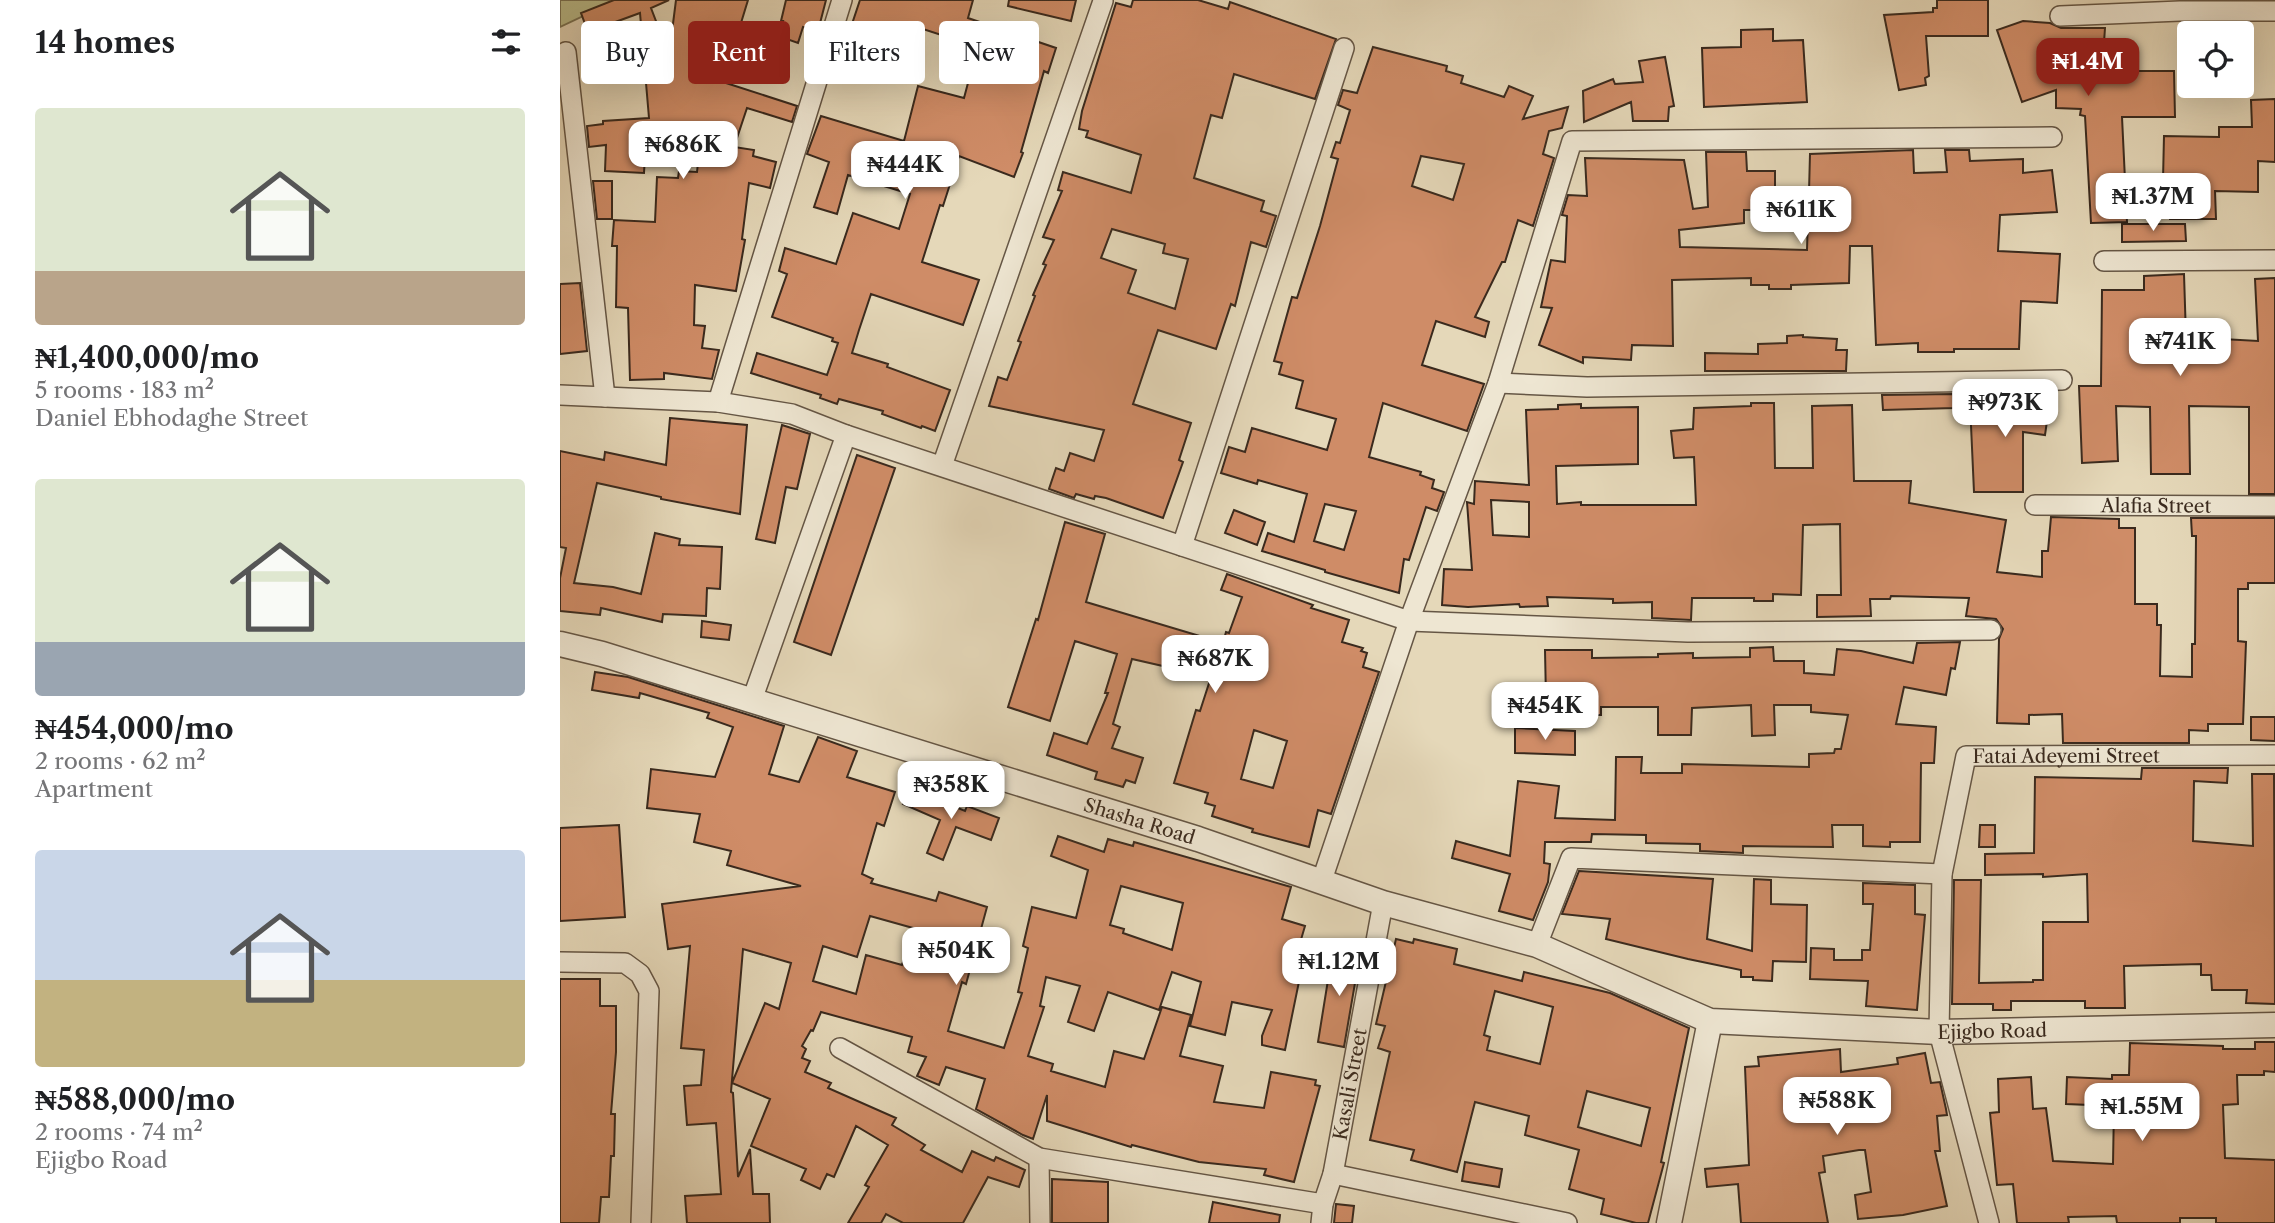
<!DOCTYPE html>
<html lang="en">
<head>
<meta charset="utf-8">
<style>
  :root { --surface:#fff; --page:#f2f2f2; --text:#202124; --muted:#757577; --accent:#8f2418 }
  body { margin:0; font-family:"Libre Caslon Text",serif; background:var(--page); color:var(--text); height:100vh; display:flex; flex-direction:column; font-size:26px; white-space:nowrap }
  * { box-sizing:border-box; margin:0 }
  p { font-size:23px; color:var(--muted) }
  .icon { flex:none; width:38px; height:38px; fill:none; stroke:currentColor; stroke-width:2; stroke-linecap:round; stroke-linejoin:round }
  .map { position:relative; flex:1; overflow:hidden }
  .details { display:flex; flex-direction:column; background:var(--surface); width:560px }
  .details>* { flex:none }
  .banner { position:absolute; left:21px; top:21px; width:665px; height:63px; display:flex; gap:14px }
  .fabs { position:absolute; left:1617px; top:21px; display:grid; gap:14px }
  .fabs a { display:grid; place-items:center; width:77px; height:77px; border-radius:7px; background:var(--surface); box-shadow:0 7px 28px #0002; font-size:35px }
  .price { position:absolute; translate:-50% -60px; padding:0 16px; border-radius:14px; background:#fff; color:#222; font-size:23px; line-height:46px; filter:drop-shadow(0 2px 4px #0008) }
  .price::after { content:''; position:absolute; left:50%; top:42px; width:21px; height:16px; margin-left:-10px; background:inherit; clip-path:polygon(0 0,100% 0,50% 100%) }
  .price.selected { background:var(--accent); color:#fff }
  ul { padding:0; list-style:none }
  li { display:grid; align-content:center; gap:14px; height:371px; padding:0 35px }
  li span { display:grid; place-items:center; height:217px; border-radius:7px; color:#555 }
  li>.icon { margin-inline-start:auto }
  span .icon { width:126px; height:126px; fill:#fffc; stroke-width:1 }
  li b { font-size:30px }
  h2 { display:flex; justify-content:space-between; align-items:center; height:84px; padding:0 35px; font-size:30px }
  .chip { padding:0 24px; border-radius:7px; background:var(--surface); box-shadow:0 7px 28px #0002; font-size:24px; line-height:63px }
  .chip.selected { background:var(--accent); color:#fff }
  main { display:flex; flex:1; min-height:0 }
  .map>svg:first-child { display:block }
  .green { fill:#babd8c; stroke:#7a7455; stroke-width:2 }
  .building { fill:#cf8c67; stroke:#3a2a1e; stroke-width:2; fill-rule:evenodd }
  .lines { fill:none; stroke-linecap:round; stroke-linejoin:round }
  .minor-casing { stroke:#655645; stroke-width:22 }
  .tertiary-casing { stroke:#655645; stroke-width:27 }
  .minor { stroke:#eee6d2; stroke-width:19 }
  .tertiary { stroke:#eee6d2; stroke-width:24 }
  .labels { text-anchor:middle; stroke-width:7; stroke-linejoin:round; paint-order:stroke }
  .street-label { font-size:19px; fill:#3a2a1e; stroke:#eee6d2 }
</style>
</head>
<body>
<main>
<section class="details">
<h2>14 homes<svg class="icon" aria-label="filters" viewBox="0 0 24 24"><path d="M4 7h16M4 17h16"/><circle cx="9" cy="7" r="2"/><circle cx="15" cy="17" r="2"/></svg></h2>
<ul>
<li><span style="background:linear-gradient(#dfe7d0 75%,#b9a48a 0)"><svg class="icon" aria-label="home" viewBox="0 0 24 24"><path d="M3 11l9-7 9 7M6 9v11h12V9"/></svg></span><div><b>₦1,400,000/mo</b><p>5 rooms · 183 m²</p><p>Daniel Ebhodaghe Street</p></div></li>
<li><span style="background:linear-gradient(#dfe7d0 75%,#9aa5b1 0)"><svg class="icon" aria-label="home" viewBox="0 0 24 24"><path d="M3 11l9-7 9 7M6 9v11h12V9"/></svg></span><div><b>₦454,000/mo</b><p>2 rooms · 62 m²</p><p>Apartment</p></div></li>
<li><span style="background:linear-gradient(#c9d6e8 60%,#c2b280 0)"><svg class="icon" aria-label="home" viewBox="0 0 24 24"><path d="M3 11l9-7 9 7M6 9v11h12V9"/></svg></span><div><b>₦588,000/mo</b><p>2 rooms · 74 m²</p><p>Ejigbo Road</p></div></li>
</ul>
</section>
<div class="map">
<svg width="1715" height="1223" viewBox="0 0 1715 1223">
  <rect width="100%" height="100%" fill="#e5d8b9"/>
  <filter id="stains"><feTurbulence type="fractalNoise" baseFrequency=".00286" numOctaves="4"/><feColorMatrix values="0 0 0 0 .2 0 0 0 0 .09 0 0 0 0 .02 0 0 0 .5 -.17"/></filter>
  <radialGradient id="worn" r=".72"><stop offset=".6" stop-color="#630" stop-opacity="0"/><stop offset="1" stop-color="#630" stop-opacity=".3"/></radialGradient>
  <path class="green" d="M0,0H57L0,27Z"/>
  <path class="building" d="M54,0H109L91,8L109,55L116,0H188L163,82L237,106L232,122L187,108L174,147L194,150L193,156L216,162L210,188L189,183L182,239L185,240L176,291L135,285L134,325L145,326L142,348L159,350L152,379L104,373V379L70,380L68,308L56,307L57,246H52L54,220L95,222L97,177L118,178L119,171L137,172L140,144L128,139L125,135L86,138L84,173L45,171L46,145L29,147L27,126L43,124V121L89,118L80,13L28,32L21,13Z
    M226,0H266L258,31L243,27L238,43L218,36L223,21H221Z
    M300,0H413L408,18L496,48L488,73L484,71L461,152L463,153L454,177L399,156L383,206L380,205L362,262L419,280L403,325L311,294L299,330L292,353L328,364L327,367L390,390L375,431L362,426L361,428L322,414L323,411L279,399L277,404L260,398L261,395L191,373L197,353L267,375L278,343L272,341L273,338L212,317L227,274L219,271L225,248L276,264L293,213L339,229L350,194L288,175L277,214L254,207L269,162L247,154L261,116L344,141L358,86L404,98L417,49L396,42L397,40L363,29L352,59L317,47L311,65L282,54Z
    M449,0H516L511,21L448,6Z
    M573,0H638L668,9L670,2L776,39L755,99L674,74L662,118L651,115L634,178L704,201L701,211L716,216L706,247L691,242L675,306L671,304L656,349L598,330L573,404L631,423L619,460L623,462L603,518L546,498L535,496L534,499L516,494L514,498L489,489L496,468L504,471L510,453L534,461L544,430L429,406L438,377L447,380L461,342L458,341L475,296L473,295L486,265L483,264L494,240L483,237L502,191L498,190L503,172L571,193L581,155L526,137L528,131L519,129L522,111L556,3L571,7ZM552,229L605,244L603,253L628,259L615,309L568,293L576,270L541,258Z
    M1377,0H1428V36H1366L1369,76L1365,78L1366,85L1339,90L1324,15L1373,12V8H1377Z
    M1463,21L1490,23L1501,28H1545L1542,71H1614L1615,117H1562L1567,222L1531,223L1525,116L1520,115L1521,109L1496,108V90L1462,102L1437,30Z
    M1213,29V41L1243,40L1247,102L1144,107L1142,48L1181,47V30Z
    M813,47L887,66L886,71L903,76L901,83L944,97L949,86L973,96L963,119L1008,107L1002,128L989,131L983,154L994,158L973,226L958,220L945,262H942L915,317L929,322L925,337L876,321L862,365L924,384L907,431L823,403L809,457L861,472L860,475L874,480L872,488L884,492L877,511L866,507L849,560L844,559L839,593L765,572V570L702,551L708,533L734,542L747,494L698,480L697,484L661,473L669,447L685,452L692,428L767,450L776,419L736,408L743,381L719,374L722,363L714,361L732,297L737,298L760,226L778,159L771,157L776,142L780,143L790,110L778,105L783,90L797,93ZM861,156L904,164L893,200L852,186ZM765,504L796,511L784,550L754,541Z
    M1105,57L1114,106L1109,107L1108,121H1073L1071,102L1024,122L1023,91L1053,79L1055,84L1083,82L1079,61Z
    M1715,99V162L1698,161V192L1655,191L1656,219H1610V180H1603L1604,136L1659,137V127H1692L1691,100Z
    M1353,150L1354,173L1387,172L1385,150H1409L1410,161L1463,159V173L1492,170L1497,212L1440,215L1438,251L1500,254L1497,303L1461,301L1459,349H1394V352H1358V343L1316,345L1312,246H1290L1289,283L1231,285V289H1209V285H1191V278L1112,280L1113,346L1072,345L1071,360L1023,357V363L979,345L992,308L981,307L991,260L1005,262L1007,216L1002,215L1008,195L1027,196L1025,158L1124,160L1133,209L1148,207L1146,152H1186L1187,171H1215V196L1249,192L1250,154ZM1184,210H1226L1227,219L1248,216L1247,250L1120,247L1119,230L1184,223Z
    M33,181H52V219H37Z
    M1562,224H1625L1626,241L1562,242Z
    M1624,274L1626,337L1698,341L1695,279L1715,278V494H1689V407L1629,406L1630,474H1591L1590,407L1556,406L1558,461L1522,463L1519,386H1541L1542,290H1584V276Z
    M20,283L27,351L0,354V284Z
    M1243,335V337L1277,339L1276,350H1287L1286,371H1145V353L1198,354V344L1227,343V336Z
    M1447,393H1491L1485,435L1463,432V492H1414L1410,403L1447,402Z
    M1393,394L1394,408L1323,410L1322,395Z
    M1191,403H1214L1215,468H1253L1252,406L1292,405L1294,481H1351L1349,503L1446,520L1437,572L1482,577V551H1488L1491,517L1559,519V528H1575V604H1597V625H1601L1600,676L1632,677V644H1635L1636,536H1632L1631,518H1715V583H1688V589H1678V641L1686,642L1683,724H1648V731L1629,730V743H1503L1502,714L1469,715V724L1437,723L1439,639L1443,629L1436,619L1406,616L1409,598L1331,596L1330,599H1310L1311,616L1257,617V595H1281L1280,524L1243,525L1241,595L1213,594V601H1194V598H1132L1131,620L1092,618V602L1053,603V599L987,597L988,606L960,607L959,604L908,607L882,605L884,569L912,570L907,502L914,504L915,481L969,485L966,410L998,409V405L1021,404V408L1078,407V464L996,466L997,504L1021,502V505H1136L1134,457L1114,458L1111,431L1133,429L1134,408L1191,406ZM931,500L969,502V537L933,535Z
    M110,418L187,425L180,514L101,499V497L37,483L14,583L53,587L81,594L95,533L120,539L119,545L162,547L160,589L147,588L146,616L103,614L102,622L41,608L40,615L0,611V578L6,548L0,547V451L44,460L45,452L106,465Z
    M222,425L250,434L237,489L226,487L215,543L196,539Z
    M297,455L335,468L271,655L234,642Z
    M674,510L705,522L697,545L665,533Z
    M505,522L545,534L526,602L663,643L666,632L669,633L682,597L661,590L667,574L753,605L751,608L789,620L782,642L803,648L801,651L807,653L803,667L819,672L771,814L758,810L749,847L692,832L693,829L652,816L655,806L645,803L648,793L614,783L636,710L640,711L651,677L572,659L553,724L560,727L552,748L583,758L575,783L566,780L563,787L535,779L537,772L487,755L494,733L527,744L548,693H545L557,654L515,641L490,721L448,707L476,619L478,620ZM694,730L727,741L713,788L681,779Z
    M142,621L171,625L169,640L141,637Z
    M1400,642L1395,669L1391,668L1386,695L1344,687L1336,724L1376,727L1374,763H1361L1360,842H1330V847L1303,846V825H1272L1273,847L1183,846V853L1140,851V844L1086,843V835L1032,834L1031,842H985L984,863L990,864L988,882L973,920L939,911L950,874L892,858L896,841L950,856L958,781L999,786L995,818L1055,820L1056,757H1082L1081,773H1122V764L1249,767V754L1274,753L1275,749H1281L1288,715L1251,712V705H1214L1215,735L1192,736L1191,705L1132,708L1131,735H1098V707H1041V715H1021V699H986L985,650H1032V658L1098,657V654L1133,653V658L1190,657V648L1213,647L1214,661H1244V673L1274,675L1277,649L1301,651L1353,663L1357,643Z
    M35,672L68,677L224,726L209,774L239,782L258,737L297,751L287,777L335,792L324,826L317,823L302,874L313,879L311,883L376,901L379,892L427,907L406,984L402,982L388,1031L444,1048L462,993L458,992L468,948L463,946L472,907L516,918L528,870L491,856L498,836L544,852L548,839L573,846L574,842L731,887L722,919L745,926L735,960L743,962L725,1050L702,1045V1036L712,1010L672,1002L665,1035L630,1026L641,982L612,972L599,1010L548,992L534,1031L508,1022L520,986L486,977L480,1006L484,1007L468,1056L493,1064L491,1071L545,1087L554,1051L584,1059L602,1007L631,1015L620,1056L663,1066L654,1102L704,1108L711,1072L756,1080L755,1085L760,1086L734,1182L704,1175L706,1169L639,1162L572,1145L571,1147L487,1121V1095L473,1139L463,1135L416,1109L425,1079L386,1067L379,1085L357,1076L366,1057L348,1052L352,1037L261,1012L253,1031L251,1030L242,1046L246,1049L242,1058L250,1061L245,1072L271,1083L268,1088L336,1118L332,1125L365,1145L361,1150L402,1172L412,1151L434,1161L436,1157L465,1170L459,1187L428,1177L403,1223H343L326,1214L321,1223H288L309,1187L305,1185L328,1145L296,1126L274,1177L267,1174L260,1189L241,1180L246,1169L191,1146L210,1099L172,1083L205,1003L219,1009L231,963L183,949L171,1092L173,1093L178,1177L190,1149L193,1194H209L210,1223H127L125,1196L161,1194L156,1123L127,1125L124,1086L141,1085L144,1050L121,1048L130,946L108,949L102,904L241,886L167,865L171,851L134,842L140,814L87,808L91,769L155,777L173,727L147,718L149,713L80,693L79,698L32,690ZM561,886L623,903L612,950L563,933L564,929L550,925ZM310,916L353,928L342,965L306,955L296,994L253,981L263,946L297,957Z
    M1691,717H1715V741L1691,740Z
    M955,728L1015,731V755L955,753Z
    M1582,768H1668L1667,783L1634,781L1633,841L1693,846L1692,774H1714L1715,1004L1686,1003L1687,990H1652L1651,975H1641V964L1564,966L1565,1008H1525V1001H1451V1010H1433V1004H1392L1394,880H1421L1419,983L1473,982V980H1483V922H1528L1527,874L1483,877V874L1425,875V854L1474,853L1475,777L1581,779Z
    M350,788L405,811L407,806L439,818L431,840L396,827L383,860L367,853L380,820L343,804Z
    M59,825L65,917L0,921V828Z
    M1420,825H1435V847H1419Z
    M1019,871L1153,879L1147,939L1192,951L1194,879L1211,880V904L1247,905L1246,962L1213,961L1212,981L1193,980V977H1181V970L1128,959L1046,939L1050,919L1002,914Z
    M1303,883L1355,885V914L1365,915L1357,1010L1306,1006L1308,981L1250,979L1251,948L1274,949V960H1302V950H1310L1313,904H1303Z
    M836,939L853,943L854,939L897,949L894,964L962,981L964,972L1050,993L1129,1028L1101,1162L1104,1163L1088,1223H1076L1041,1214L1044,1199L1009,1189L1019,1150L965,1135L969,1116L915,1102L897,1172L851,1160L854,1150L810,1140L830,1052L818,1048L825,1026L816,1024ZM935,991L993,1007L980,1064L927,1050L930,1037L924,1035ZM1027,1091L1090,1108L1081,1146L1018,1127Z
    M773,949L800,954L784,1047L758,1042Z
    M0,979H40V1006H56V1052L51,1114H55L54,1156H51L49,1197H41L39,1223H0Z
    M1695,1042H1715V1072L1704,1071V1075H1677L1678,1104L1663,1105L1665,1158L1715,1160V1223H1656V1218H1620V1223H1557L1556,1216L1508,1217L1509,1223H1457L1453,1184L1437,1185L1430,1113L1439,1112L1438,1079L1471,1077L1473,1109L1486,1108L1493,1161L1553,1164L1554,1106L1506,1104L1507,1077L1552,1079V1075H1569L1570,1043L1663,1046V1049H1695Z
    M1280,1049L1281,1072L1338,1064L1337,1058L1365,1053L1371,1083L1380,1082L1386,1109L1387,1115L1377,1116L1380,1151H1375L1387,1206L1343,1215L1298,1219L1295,1195L1311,1192L1305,1150H1299L1263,1156L1265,1172L1259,1173L1268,1223H1181L1178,1184L1147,1187L1145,1169L1189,1165L1185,1067L1199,1066L1198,1057Z
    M905,1162L942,1169L939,1187L902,1181Z
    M492,1179L548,1182V1223H492Z
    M653,1202L720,1215L719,1223H649Z
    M776,1204L794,1206L792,1223H774Z"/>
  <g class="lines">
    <g class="minor-casing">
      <g id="minor">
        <path d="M1500,16L1620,11H1715"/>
        <path d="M6,52L45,397"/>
        <path d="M1544,261L1715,260"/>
        <path d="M938,383L1027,387L1502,380"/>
        <path d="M0,395L158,402L232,414L286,435L849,621L1128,632L1431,630"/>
        <path d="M158,402L282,0"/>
        <path d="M382,466L543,1"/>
        <path id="s1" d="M1475,505L1715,506"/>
        <path d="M622,546L784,48"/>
        <path d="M192,700L286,435"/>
        <path d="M762,880L849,621L938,383L1012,141L1492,137"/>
        <path d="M977,945L1011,858L1382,874"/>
        <path d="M0,962L65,963L80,974L89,991L81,1223"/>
        <path d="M280,1048L479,1158L763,1204"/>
        <path d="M479,1158L480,1223"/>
        <path d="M773,1174L1007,1223"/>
        <path id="s2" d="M761,1223L763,1204L773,1174L823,903"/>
        <path id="s3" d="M1429,1223L1379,1032L1382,874L1406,756L1715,755"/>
      </g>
    </g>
    <g class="tertiary-casing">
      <g id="tertiary">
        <path id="s4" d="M0,644L42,654L638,839L823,903L977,945L1150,1021L1379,1032L1715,1025"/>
        <path d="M1109,1223L1150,1021"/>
      </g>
    </g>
    <use href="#minor" class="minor"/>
    <use href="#tertiary" class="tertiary"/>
  </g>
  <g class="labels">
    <g class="street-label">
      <text dy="7" stroke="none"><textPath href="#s1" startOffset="121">Alafia Street</textPath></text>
      <text dy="7" stroke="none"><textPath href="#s3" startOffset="576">Fatai Adeyemi Street</textPath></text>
      <text dy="7" stroke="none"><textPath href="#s4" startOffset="606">Shasha Road</textPath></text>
      <text dy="7" stroke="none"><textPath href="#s4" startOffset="1494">Ejigbo Road</textPath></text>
      <text dy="7" stroke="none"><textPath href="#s2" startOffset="142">Kasali Street</textPath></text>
    </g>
  </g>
  <rect width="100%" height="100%" filter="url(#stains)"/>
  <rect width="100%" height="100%" fill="url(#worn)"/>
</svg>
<div class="fabs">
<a><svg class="icon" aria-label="locate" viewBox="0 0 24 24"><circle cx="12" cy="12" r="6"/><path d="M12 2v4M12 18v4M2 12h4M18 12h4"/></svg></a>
</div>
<b class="price selected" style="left:1528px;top:98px">₦1.4M</b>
<b class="price" style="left:123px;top:181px">₦686K</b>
<b class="price" style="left:345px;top:201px">₦444K</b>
<b class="price" style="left:1593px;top:233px">₦1.37M</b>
<b class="price" style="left:1241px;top:246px">₦611K</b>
<b class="price" style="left:1620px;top:378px">₦741K</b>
<b class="price" style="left:1445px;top:439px">₦973K</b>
<b class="price" style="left:655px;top:695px">₦687K</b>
<b class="price" style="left:985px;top:742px">₦454K</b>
<b class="price" style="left:391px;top:821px">₦358K</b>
<b class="price" style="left:396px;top:987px">₦504K</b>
<b class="price" style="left:779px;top:998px">₦1.12M</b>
<b class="price" style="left:1277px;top:1137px">₦588K</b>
<b class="price" style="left:1582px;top:1143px">₦1.55M</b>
<div class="banner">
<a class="chip">Buy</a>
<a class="chip selected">Rent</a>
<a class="chip">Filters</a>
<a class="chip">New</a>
</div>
</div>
</main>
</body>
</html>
